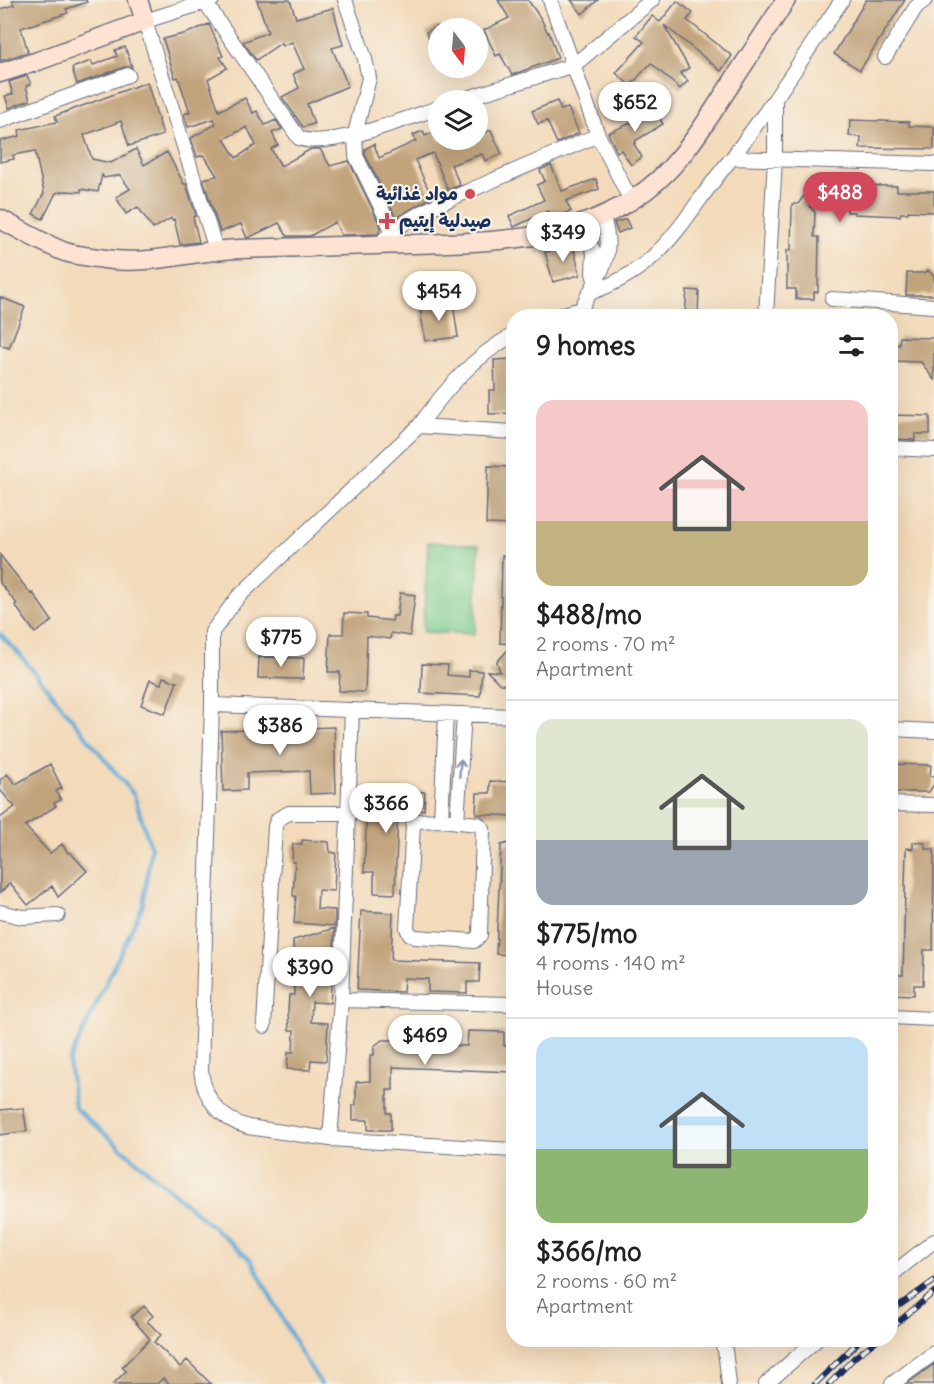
<!DOCTYPE html>
<html lang="en">
<head>
<meta charset="utf-8">
<style>
  :root { --surface:#fff; --page:#f6f6f6; --text:#222; --muted:#767676; --line:#e0e0e0; --accent:#d1495b }
  body { margin:0; font-family:Delius,"Playpen Sans Arabic",sans-serif; background:var(--page); color:var(--text); height:100vh; display:flex; flex-direction:column; font-size:22px; white-space:nowrap }
  * { box-sizing:border-box; margin:0 }
  p { font-size:20px; color:var(--muted) }
  .icon { flex:none; width:33px; height:33px; fill:none; stroke:currentColor; stroke-width:2; stroke-linecap:round; stroke-linejoin:round }
  .map { position:relative; flex:1; overflow:hidden }
  .drawer { position:absolute; left:506px; top:309px; width:392px; height:1038px; display:flex; flex-direction:column; background:var(--surface); border-radius:24px; box-shadow:0 6px 24px #0002 }
  .drawer>* { flex:none }
  .needle { width:39px; rotate:164deg }
  .fabs { position:absolute; left:428px; top:18px; display:grid; gap:12px }
  .fabs a { display:grid; place-items:center; width:60px; height:60px; border-radius:50%; background:var(--surface); box-shadow:0 6px 24px #0002; font-size:30px }
  .price { position:absolute; translate:-50% -51px; padding:0 14px; border-radius:21px; background:#fff; color:#222; font-size:20px; line-height:39px; filter:drop-shadow(0 2px 3px #0008) }
  .price::after { content:''; position:absolute; left:50%; top:36px; width:18px; height:14px; margin-left:-9px; background:inherit; clip-path:polygon(0 0,100% 0,50% 100%) }
  .price.selected { background:var(--accent); color:#fff }
  ul { padding:0; list-style:none }
  li { display:grid; align-content:center; gap:12px; height:318px; padding:0 30px }
  li+li { border-top:2px solid var(--line) }
  li span { display:grid; place-items:center; height:186px; border-radius:18px; color:#555 }
  li>.icon { margin-inline-start:auto }
  span .icon { width:108px; height:108px; fill:#fffc; stroke-width:1 }
  li b { font-size:26px }
  h2 { display:flex; justify-content:space-between; align-items:center; height:72px; padding:0 30px; font-size:26px }
  .map>svg:first-child { display:block }
  .green { fill:#7dce8e; stroke:#4c7e76; stroke-width:1.5 }
  .lines { fill:none; stroke-linecap:round; stroke-linejoin:round }
  .stream { stroke:#5daad6; stroke-width:4 }
  .building { fill:#c1a37c; fill-rule:evenodd }
  .street-casing { stroke:#676b7e; stroke-width:16 }
  .secondary-casing { stroke:#676b7e; stroke-width:21 }
  .street { stroke:#fff; stroke-width:14 }
  .secondary { stroke:#fee3d2; stroke-width:18 }
  .rail-casing { stroke:#1b2f5e; stroke-width:6 }
  .rail { stroke:#f7f3e8; stroke-width:4; stroke-dasharray:11; stroke-linecap:butt }
  .oneway { stroke:#8d97ae }
  .poi-dot { fill:#d1495b; stroke:#f7f3e8; stroke-width:2 }
  .labels { text-anchor:middle; stroke-width:4.5; stroke-linejoin:round; paint-order:stroke }
  .poi-label { font-size:18px; font-weight:bold; fill:#1b2f5e; stroke:#f7f3e8; text-anchor:end }
</style>
</head>
<body>
<div class="map">
<svg width="934" height="1384" viewBox="0 0 934 1384">
  <rect width="100%" height="100%" fill="#f7f3e8"/>
  <filter id="ink" filterUnits="userSpaceOnUse"><feTurbulence type="fractalNoise" baseFrequency=".0167" numOctaves="2"/><feDisplacementMap in="SourceGraphic" scale="12" xChannelSelector="R" yChannelSelector="G"/><feConvolveMatrix kernelMatrix="1 2 1 2 8 2 1 2 1" color-interpolation-filters="sRGB"/></filter>
  <filter id="wash" filterUnits="userSpaceOnUse"><feTurbulence type="fractalNoise" baseFrequency=".008" numOctaves="4" result="noise"/><feDisplacementMap in="SourceGraphic" scale="24" xChannelSelector="R" yChannelSelector="G"/><feGaussianBlur stdDeviation="1.35" result="paint"/><feColorMatrix in="noise" values="0 0 0 0 0 0 0 0 0 0 0 0 0 0 0 0 0 1.4 0 .05"/><feComposite in="paint" operator="in"/></filter>
  <g filter="url(#wash)">
    <rect width="100%" height="100%" fill="#f3daba"/>
    <path class="green" d="M428,542L479,545L475,634L423,632Z"/>
    <g class="lines">
      <path class="stream" d="M0,634L21,656L134,795L151,848L143,905L69,1061L75,1108L251,1260L301,1353L321,1384"/>
    </g>
    <g id="blocks">
      <path class="building" d="M12,0H86L87,2L66,9L68,13L21,28L28,52L0,61V9L14,5Z
        M257,0H290L296,18L333,8L343,45L332,48L348,86L307,104L314,124L303,127L282,97L299,88L293,74L304,69L292,42L282,46L281,43L256,60L243,42L268,32Z
        M498,0H528L541,19L548,33L549,32L558,58L512,75L500,54L496,56L484,30L509,18Z
        M571,0H598L582,14Z
        M866,0H905L860,70L834,54Z
        M677,1L693,13L687,20L732,56L721,71L664,25L689,68L680,73L688,81L680,89L651,63L630,86L616,73L644,42L636,36L652,16L660,22Z
        M209,24L223,56L220,57L227,68L208,79L219,111L245,98L253,113L257,111L265,125L276,120L282,129L272,133L278,145L271,149L281,166L311,149H320L330,166L349,161L381,227L378,234L341,235L335,222L310,236H287L279,223L250,237L247,238L241,224L220,232L203,179L217,176L204,155L197,157L191,138L216,124L214,119L188,127L184,114L190,112L178,77L175,78L163,39L187,33ZM247,127L256,145L236,158L224,139Z
        M438,26V56L426,32Z
        M125,47L132,67H125L77,84L72,68L91,61L93,65L117,56L115,50Z
        M27,76L31,84L26,86L30,100L9,108L5,96L13,94L9,82Z
        M147,82L163,135L129,146L121,121L84,135L92,159L111,163L136,149L144,165L167,152L184,184H186L196,216L193,217L199,242L180,244L174,219L172,220L171,218L153,229L138,207L126,214L116,197L130,189L120,175L104,178L102,175L98,192L81,189V192L66,191L56,193L43,219L33,214L44,193L35,151L13,155L14,159L0,162V141L20,136L19,130L57,122L55,116Z
        M557,101L561,110L568,108L579,133L557,143L547,121L538,124L532,111Z
        M643,102L651,115L656,112L663,124L635,141L636,143L634,144L642,157L631,165L621,150L617,152L608,133L638,120L631,109Z
        M850,120L909,122V126L934,127V149L860,148L861,137L849,136Z
        M438,130V140H477V136L491,130L502,154L485,161L482,154L451,165L460,185L448,190L433,153L415,160L432,197L396,218L365,154V149L374,144L379,158L416,141L413,135L423,131L425,136Z
        M551,165L562,191L596,179L599,189L566,201L571,211L552,219L548,211L514,227L509,216L544,200L537,185L545,181L540,170Z
        M812,185L897,186V191H934V212L908,211V213H901L900,216L854,214V212H847V208L809,206L815,212L814,237H819L818,292H814V299H796V289H787V250H791L792,204H798Z
        M626,219L630,228L618,233L614,223Z
        M573,245L580,275L553,282L545,252Z
        M928,270L934,276V295H906L907,273H925Z
        M687,290L699,291L698,315L685,314Z
        M0,297L25,307L9,348L0,345Z
        M453,303L458,337L425,341L420,307Z
        M900,337L934,338V380L921,362L890,361V344L899,345Z
        M513,359V413L489,414V390H495L494,360Z
        M890,415L930,416V434H915V440L890,439Z
        M488,466L513,467V525L486,524Z
        M0,555L31,594L33,593L52,621L35,633L15,605L17,604L0,583Z
        M502,555H513V644L500,643Z
        M400,593L415,595L410,636L391,633L390,639L367,636L365,692L339,691L340,672H328L330,634H343L344,613L367,614V618L392,621L393,616H397Z
        M513,644V685L500,684L487,671L500,672L497,662Z
        M259,657L304,658L303,679L258,678Z
        M422,664L448,665L447,675L469,677V670L482,671L480,696L421,693Z
        M163,677L177,682L165,714L141,705L150,680L161,684Z
        M334,727L336,793L310,794L309,771L247,773V790L223,791L221,731Z
        M50,764L62,788L56,791L61,800L54,803L56,806L25,826L50,853L62,844L68,853L70,852L87,871L58,897L52,886L28,905L10,883L0,893V818L15,807L0,790V780L7,774L16,784Z
        M890,764L931,765L930,776H934V784L929,792H890Z
        M490,781L513,782V816L476,814L477,793H490Z
        M368,790L425,792L424,810L398,809L395,894L374,893V872H364Z
        M302,840L329,842L330,852L336,853L334,891L318,890L317,909L335,910V926L294,923L296,896H293L295,862H292L293,844H302Z
        M513,842V955L496,954L501,845Z
        M913,842L925,843V849H934L933,950H924L923,985H914V995L890,994V981H892V975H903L906,848L913,849Z
        M361,911L393,913L391,960L480,963L479,982H467V993L428,992V979L404,978L403,992L357,990Z
        M335,928L330,1003L312,1002L311,1022L328,1023L326,1061L311,1060L310,1070L287,1069L288,1052H293L294,1030H289L288,1010L289,995H294L293,940Z
        M409,1026L425,1027L424,1029L446,1030V1045L467,1046L468,1031L504,1032V1046L513,1047L512,1072L393,1067V1090H387V1113H391V1130H368V1120H353V1105H356V1082L370,1081V1055H374V1046L382,1040H409Z
        M23,1108L27,1131L0,1135V1110Z
        M144,1306L153,1316L147,1321L161,1335L154,1342L180,1367L187,1360L211,1384H169L163,1378L157,1384H113L126,1371L122,1367L150,1339L131,1317Z
        M934,1364V1384H907Z"/>
    </g>
  </g>
  <g filter="url(#ink)">
    <use href="#blocks" fill-opacity="0" stroke="#676b7e" stroke-width="1.5"/>
    <g class="lines">
      <g class="street-casing">
        <path id="street" d="M212,0L145,21L216,250
          M345,0L365,59L369,78L355,134L356,156L392,230
          M550,0L598,135L631,201
          M205,2L299,138C328,150 407,118 438,108
          M885,57L916,7L925,0
          M461,100L574,65L652,0
          M0,121L128,75
          M732,158L775,99L842,0
          M580,225L594,252L593,273L595,280
          M379,245C406,214 449,200 487,183C524,167 561,151 598,135
          M590,293C669,265 682,216 732,158L934,164
          M832,299L934,306
          M557,316L581,309
          M578,316C594,277 619,262 602,216
          M766,316L775,159V99
          M513,335C473,357 445,390 419,426L238,597L212,632V705L201,1070C204,1099 220,1119 248,1127L330,1139L513,1150
          M419,426L513,432
          M890,448L934,450
          M212,705L513,716
          M890,729L934,731
          M890,804L934,805
          M441,820L478,824L483,829L480,935L474,941L415,937L409,933L407,928L413,825L418,821Z
          M441,820L446,714
          M457,822L464,714
          M0,912L22,917L58,915
          M341,1000L513,1004
          M890,1017L934,1019
          M264,1026L275,826L278,819L289,813H348
          M330,1139L341,1000L352,710
          M890,1276L934,1241
          M720,1340L725,1350L729,1384
          M766,1384L816,1340
          M892,1384L934,1353"/>
      </g>
      <g class="secondary-casing">
        <path id="secondary" d="M0,73L38,61L145,21L138,0
          M0,219C21,230 42,243 65,252C77,256 92,257 105,259C151,266 194,250 240,249C296,247 352,246 408,244C485,242 564,243 632,200C672,175 696,138 721,99C743,66 764,33 786,0"/>
      </g>
      <use href="#street" class="street"/>
      <use href="#secondary" class="secondary"/>
      <g class="rail-casing">
        <path id="rail" d="M890,1312L934,1281
          M890,1329L934,1292
          M815,1384L860,1340
          M829,1384L855,1357L877,1340"/>
      </g>
      <use href="#rail" class="rail"/>
    </g>
    <defs><path id="oneway-shaft" d="M-6 0H5M1.5-3L5.5 0L1.5 3" fill="none" stroke-width="1.6" stroke-linecap="round" stroke-linejoin="round" transform="scale(1.5)"/></defs>
    <use class="oneway" href="#oneway-shaft" transform="translate(460 768) rotate(-86)"/>
  </g>
  <g class="poi-dot">
    <circle cx="470" cy="194" r="6"/>
    <path d="M384 212h6v6h6v6h-6v6h-6v-6h-6v-6h6z"/>
  </g>
  <g class="labels">
    <g class="poi-label">
      <text x="458" y="200">مواد غذائية</text>
      <text x="399" y="227" text-anchor="start">صيدلية إيتيم</text>
    </g>
  </g>
</svg>
<div class="fabs">
<a><svg class="needle" viewBox="-14 -14 28 28"><path d="M0-13l5 13h-10z" fill="#e53935"/><path d="M0 13l5-13h-10z" fill="#767676"/></svg></a>
<a><svg class="icon" aria-label="layers" viewBox="0 0 24 24"><path d="M12 4l9 5-9 5-9-5zM3 14l9 5 9-5"/></svg></a>
</div>
<b class="price" style="left:635px;top:133px">$652</b>
<b class="price selected" style="left:840px;top:223px">$488</b>
<b class="price" style="left:563px;top:263px">$349</b>
<b class="price" style="left:439px;top:322px">$454</b>
<b class="price" style="left:281px;top:668px">$775</b>
<b class="price" style="left:280px;top:756px">$386</b>
<b class="price" style="left:386px;top:834px">$366</b>
<b class="price" style="left:310px;top:998px">$390</b>
<b class="price" style="left:425px;top:1066px">$469</b>
<section class="drawer">
<h2>9 homes<svg class="icon" aria-label="filters" viewBox="0 0 24 24"><path d="M4 7h16M4 17h16"/><circle cx="9" cy="7" r="2"/><circle cx="15" cy="17" r="2"/></svg></h2>
<ul>
<li><span style="background:linear-gradient(#f6c9c9 65%,#c2b280 0)"><svg class="icon" aria-label="home" viewBox="0 0 24 24"><path d="M3 11l9-7 9 7M6 9v11h12V9"/></svg></span><div><b>$488/mo</b><p>2 rooms · 70 m²</p><p>Apartment</p></div></li>
<li><span style="background:linear-gradient(#dfe7d0 65%,#9aa5b1 0)"><svg class="icon" aria-label="home" viewBox="0 0 24 24"><path d="M3 11l9-7 9 7M6 9v11h12V9"/></svg></span><div><b>$775/mo</b><p>4 rooms · 140 m²</p><p>House</p></div></li>
<li><span style="background:linear-gradient(#bfe0f5 60%,#8fb573 0)"><svg class="icon" aria-label="home" viewBox="0 0 24 24"><path d="M3 11l9-7 9 7M6 9v11h12V9"/></svg></span><div><b>$366/mo</b><p>2 rooms · 60 m²</p><p>Apartment</p></div></li>
</ul>
</section>
</div>
</body>
</html>
